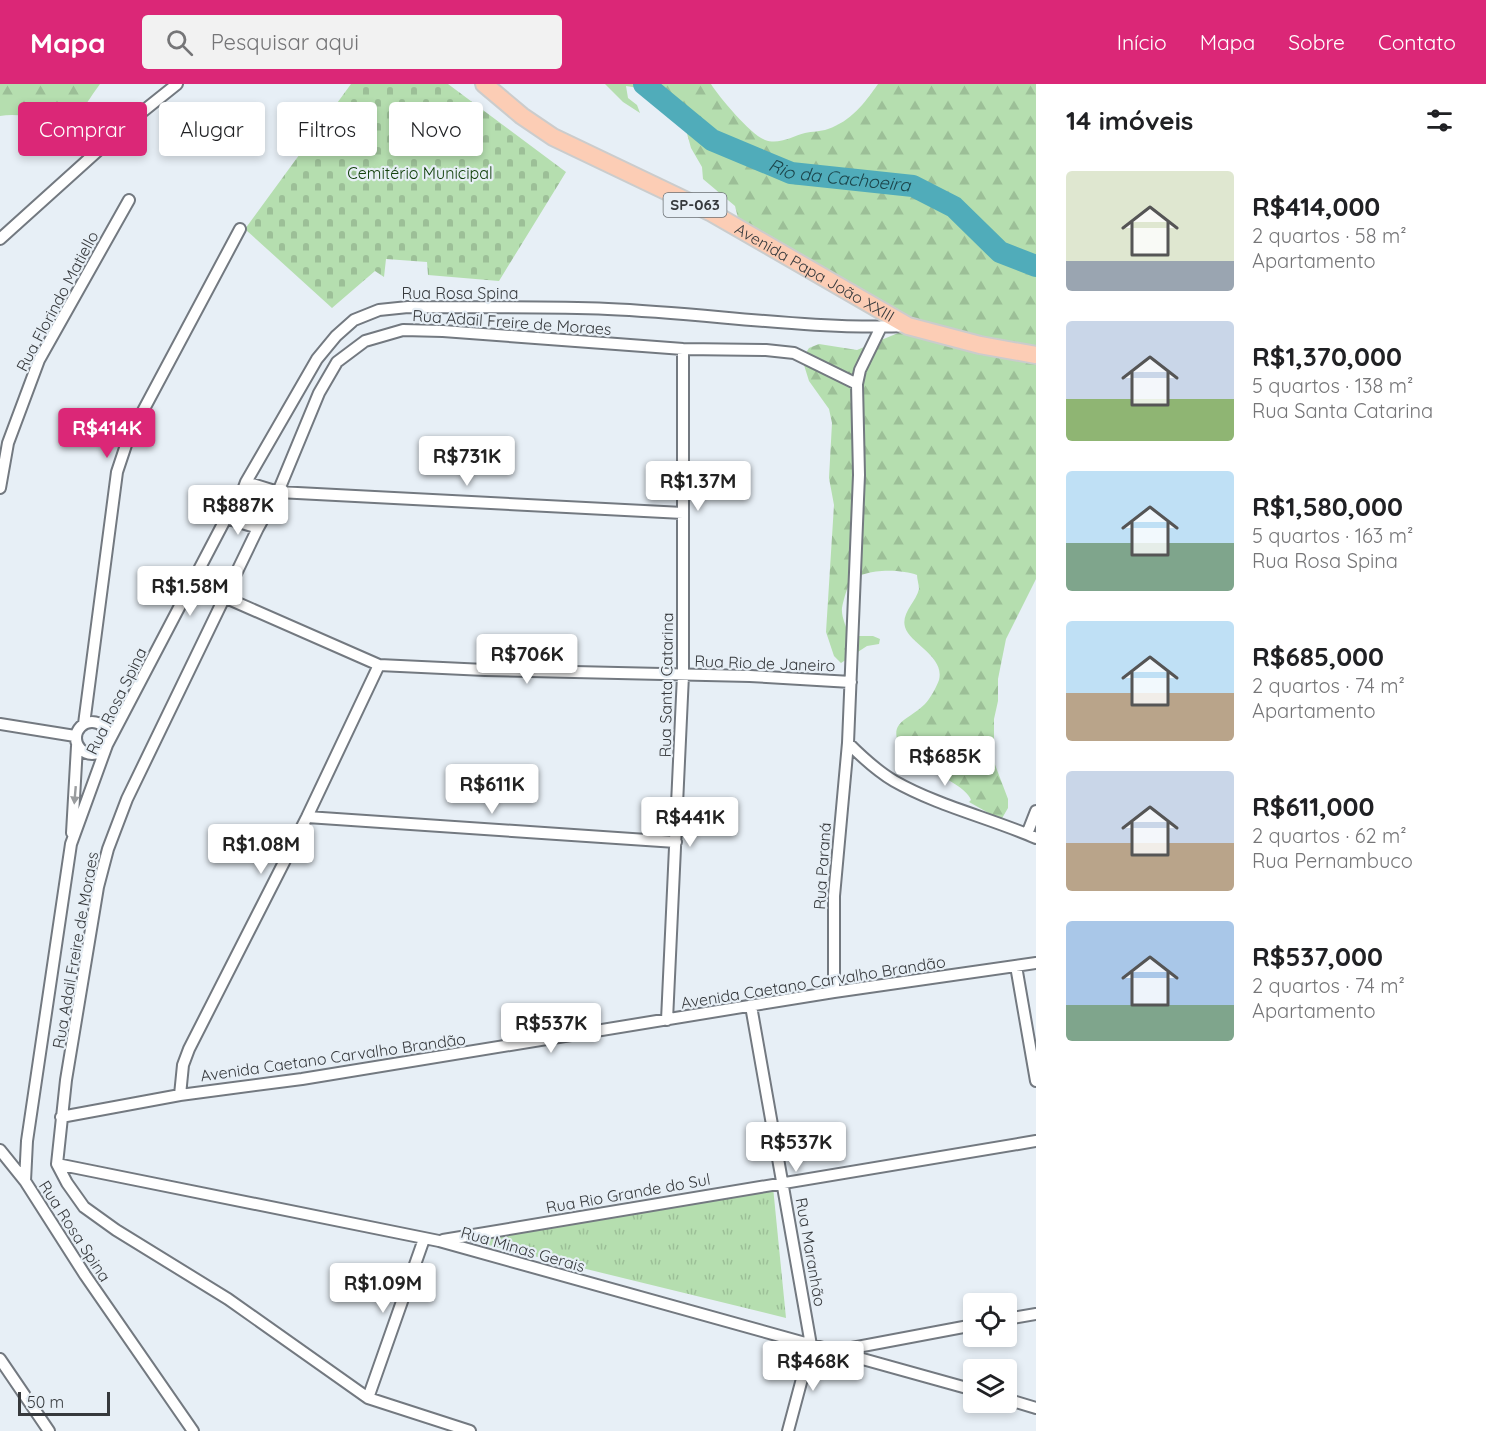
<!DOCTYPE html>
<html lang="pt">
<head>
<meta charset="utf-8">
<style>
  :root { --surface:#fff; --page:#f2f2f2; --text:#202124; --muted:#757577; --accent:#db2777 }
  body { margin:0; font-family:Quicksand,sans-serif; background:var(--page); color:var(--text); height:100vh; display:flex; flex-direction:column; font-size:22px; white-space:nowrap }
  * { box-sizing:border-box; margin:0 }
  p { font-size:20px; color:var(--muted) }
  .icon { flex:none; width:33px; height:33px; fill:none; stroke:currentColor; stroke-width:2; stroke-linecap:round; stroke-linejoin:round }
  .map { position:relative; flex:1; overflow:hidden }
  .side { display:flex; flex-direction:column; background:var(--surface); width:450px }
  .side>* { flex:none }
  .guide { position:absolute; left:18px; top:18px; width:570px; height:54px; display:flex; gap:12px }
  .controls { position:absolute; left:963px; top:1209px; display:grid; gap:12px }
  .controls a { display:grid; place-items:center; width:54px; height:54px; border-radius:6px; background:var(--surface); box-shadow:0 3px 9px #0003; font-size:30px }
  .scale { position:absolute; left:18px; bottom:15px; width:92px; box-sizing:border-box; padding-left:6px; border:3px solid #36393c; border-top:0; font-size:16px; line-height:21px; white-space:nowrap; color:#36393c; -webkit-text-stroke:4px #e7eff6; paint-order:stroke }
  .price { position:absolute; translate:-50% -51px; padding:0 14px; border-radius:6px; background:#fff; color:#222; font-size:20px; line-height:39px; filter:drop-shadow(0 2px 3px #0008) }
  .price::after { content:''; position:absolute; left:50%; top:36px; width:18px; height:14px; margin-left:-9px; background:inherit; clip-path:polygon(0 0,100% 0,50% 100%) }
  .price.on { background:var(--accent); color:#fff }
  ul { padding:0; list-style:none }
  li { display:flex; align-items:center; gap:18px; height:150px; padding:0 30px }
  li span { display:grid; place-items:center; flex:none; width:168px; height:120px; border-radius:6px; color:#555 }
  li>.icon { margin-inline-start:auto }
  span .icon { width:72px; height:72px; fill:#fffc; stroke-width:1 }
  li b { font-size:26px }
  h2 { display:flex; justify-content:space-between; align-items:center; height:72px; padding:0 30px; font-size:26px }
  .tag { padding:0 21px; border-radius:6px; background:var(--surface); box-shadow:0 3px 9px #0003; font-size:21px; line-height:54px }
  .tag.on { background:var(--accent); color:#fff }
  header { display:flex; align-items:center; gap:36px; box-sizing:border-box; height:84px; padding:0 30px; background:var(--accent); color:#fff }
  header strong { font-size:28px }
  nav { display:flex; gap:33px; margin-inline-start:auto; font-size:21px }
  .search { width:420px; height:54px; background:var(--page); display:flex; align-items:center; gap:15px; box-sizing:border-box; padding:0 21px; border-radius:6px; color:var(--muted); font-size:22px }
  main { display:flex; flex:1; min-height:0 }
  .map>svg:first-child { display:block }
  .forest { fill:url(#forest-firs) }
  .cemetery { fill:url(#cemetery-stones) }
  .park { fill:url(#park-tufts) }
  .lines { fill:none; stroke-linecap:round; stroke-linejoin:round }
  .river { stroke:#50acba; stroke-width:22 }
  .minor-casing { stroke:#737980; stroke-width:14 }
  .primary-casing { stroke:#cbcccc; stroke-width:20 }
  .minor { stroke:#fff; stroke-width:10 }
  .primary { stroke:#fccdb5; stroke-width:16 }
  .oneway { fill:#9a9c9e }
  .labels { text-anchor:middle; stroke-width:4.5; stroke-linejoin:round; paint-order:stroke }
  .shield { fill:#e7eff6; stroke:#6b7074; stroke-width:1.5 }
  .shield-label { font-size:15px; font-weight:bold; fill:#36393c }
  .park-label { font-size:16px; fill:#12400b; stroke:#e7eff6 }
  .street-label { font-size:16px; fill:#36393c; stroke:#e7eff6 }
  .water-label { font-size:18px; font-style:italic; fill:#1c464c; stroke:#e7eff6 }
</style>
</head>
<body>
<header>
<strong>Mapa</strong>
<div class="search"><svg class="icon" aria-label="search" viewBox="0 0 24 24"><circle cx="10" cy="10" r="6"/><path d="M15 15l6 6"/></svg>Pesquisar aqui</div>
<nav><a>Início</a><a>Mapa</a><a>Sobre</a><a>Contato</a></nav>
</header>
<main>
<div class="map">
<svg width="1036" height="1347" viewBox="0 0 1036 1347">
  <defs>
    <pattern id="forest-firs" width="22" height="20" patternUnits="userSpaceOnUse" patternTransform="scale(1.5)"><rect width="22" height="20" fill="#b5deaf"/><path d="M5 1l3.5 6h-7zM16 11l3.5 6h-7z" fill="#9cbf97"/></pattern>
    <pattern id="cemetery-stones" width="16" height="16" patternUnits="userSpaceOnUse" patternTransform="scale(1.5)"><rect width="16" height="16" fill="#b5deaf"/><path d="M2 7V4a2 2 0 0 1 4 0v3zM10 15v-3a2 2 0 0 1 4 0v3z" fill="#9cbf97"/></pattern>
    <pattern id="park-tufts" width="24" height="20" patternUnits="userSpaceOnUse" patternTransform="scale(1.5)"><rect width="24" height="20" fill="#b5deaf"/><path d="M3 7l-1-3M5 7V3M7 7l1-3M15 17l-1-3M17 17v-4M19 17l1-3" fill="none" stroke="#9cbf97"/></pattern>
  </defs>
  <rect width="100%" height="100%" fill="#e7eff6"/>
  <path class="forest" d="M0,0H100C91,12 82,28 71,38C59,49 50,41 37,36C26,31 12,30 0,32Z
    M605,0H711C719,13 751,51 765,56C779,61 793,52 805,49C812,47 820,48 828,45C851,37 864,20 878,0H1036V495L1006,555L998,595V617L994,635V678L1008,715V724L1001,736L969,718L971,716C967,704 945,696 935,686L937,670L951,659V656L928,655L913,672L903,669C885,637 907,638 925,620C930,615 937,602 939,596C945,572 910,560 905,543C901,529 916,518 919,505C919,501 917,495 917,491C901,485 859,483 849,501C846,507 843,518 842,524C841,533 847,544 849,552H873L880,555L879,560L867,562L841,579L834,572L826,548L834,421L829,394L832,339L829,325L809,297L804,281V272L809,264L819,260L857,266L903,247L740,142L735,122L703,95L702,83L691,64L683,35L673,24L667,11L658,7L626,2L628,14L637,21L640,29L623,18Z"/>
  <path class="cemetery" d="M351,0H448L566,88L499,197L428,191L427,178L386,175L384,193L375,187L332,224L245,145Z"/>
  <path class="park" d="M773,1103L786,1234L468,1156Z"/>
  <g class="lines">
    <path class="river" id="s1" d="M644,0L712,56L791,89L913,102L954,123L1000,168L1036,182"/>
    <g class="minor-casing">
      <path id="minor" d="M0,155L132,36L177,0
        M246,398L278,408L683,429
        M0,404L8,359L39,276L129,116
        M226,434L258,444
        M224,513L379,581L485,586L750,592L851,598
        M76 654a16 16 0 1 1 32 0a16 16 0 1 1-32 0Z
        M0,640L75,652
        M84,640L117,388L128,355L240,145
        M848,659C862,673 877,687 894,697C938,722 990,734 1036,754
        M307,733L676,758
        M72,749L77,662
        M1027,750L1036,727
        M1016,882L1036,997
        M834,908V812L848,659L859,391L857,300L860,286L881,243
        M751,922L811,1261L788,1347
        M667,936L683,591V265
        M180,1011L183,981L189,965L307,733L379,581
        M61,1033L180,1011L302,995L834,908L1036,879
        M0,1066L25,1097
        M57,1080L439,1157L974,1306
        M443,1156L1036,1057
        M1006,1235L1036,1230
        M836,1267L974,1241
        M0,1275L49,1347
        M368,1314L424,1155
        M1006,1315L1036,1324
        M193,1347L85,1191L25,1097L27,1057L71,760L107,661L226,434L240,414L246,398L317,275L336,252L354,236L379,226L408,223C474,224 541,222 608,225C708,229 808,246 907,242
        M470,1347L368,1314L228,1215L116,1146L84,1123L67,1099L57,1080L66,996L98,803L108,765L127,715L258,444L278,408L319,309L337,278L365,257L403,246L443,247L683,265L766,266L794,269L857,300"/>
    </g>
    <g class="primary-casing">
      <g id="primary">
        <path id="s2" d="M484,0L522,32L553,53L712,129L908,242L980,261L1036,271"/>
      </g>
    </g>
    <use href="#minor" class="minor"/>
    <use href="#primary" class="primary"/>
  </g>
  <defs><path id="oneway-solid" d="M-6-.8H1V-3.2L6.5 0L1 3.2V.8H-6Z" transform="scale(1.5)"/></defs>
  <use class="oneway" href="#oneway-solid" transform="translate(75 711) rotate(95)"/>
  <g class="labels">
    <rect class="shield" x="663.5" y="109" width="63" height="24" rx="4.5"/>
    <g class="shield-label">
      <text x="695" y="126">SP-063</text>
    </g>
    <g class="park-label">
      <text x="420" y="95">Cemitério Municipal</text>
    </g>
    <g class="street-label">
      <text dy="6" stroke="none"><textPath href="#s2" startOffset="382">Avenida Papa João XXIII</textPath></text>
      <text x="460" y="215">Rua Rosa Spina</text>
      <text transform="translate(57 217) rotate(-62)" y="6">Rua Florindo Matiello</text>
      <text transform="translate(512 238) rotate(4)" y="6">Rua Adail Freire de Moraes</text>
      <text transform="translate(765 579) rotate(2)" y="6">Rua Rio de Janeiro</text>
      <text transform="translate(666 601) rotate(-89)" y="6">Rua Santa Catarina</text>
      <text transform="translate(116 617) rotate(-64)" y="6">Rua Rosa Spina</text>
      <text transform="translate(822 782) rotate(-86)" y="6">Rua Paraná</text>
      <text transform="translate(75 866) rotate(-80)" y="6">Rua Adail Freire de Moraes</text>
      <text transform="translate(813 898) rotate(-9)" y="6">Avenida Caetano Carvalho Brandão</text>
      <text transform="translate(333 973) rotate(-8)" y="6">Avenida Caetano Carvalho Brandão</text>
      <text transform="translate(628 1109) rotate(-10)" y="6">Rua Rio Grande do Sul</text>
      <text transform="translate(75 1147) rotate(57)" y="6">Rua Rosa Spina</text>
      <text transform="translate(523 1165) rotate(16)" y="6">Rua Minas Gerais</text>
      <text transform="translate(811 1168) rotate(80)" y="6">Rua Maranhão</text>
    </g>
    <g class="water-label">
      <text dy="6" stroke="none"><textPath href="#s1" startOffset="222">Rio da Cachoeira</textPath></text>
    </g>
  </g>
</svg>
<div class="controls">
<a><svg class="icon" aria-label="locate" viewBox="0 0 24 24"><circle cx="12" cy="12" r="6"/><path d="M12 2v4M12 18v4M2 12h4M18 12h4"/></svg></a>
<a><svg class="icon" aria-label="layers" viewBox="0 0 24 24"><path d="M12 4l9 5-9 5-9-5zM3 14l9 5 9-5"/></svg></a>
</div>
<div class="scale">50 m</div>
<b class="price on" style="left:107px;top:375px">R$414K</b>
<b class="price" style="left:467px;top:403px">R$731K</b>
<b class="price" style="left:698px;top:428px">R$1.37M</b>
<b class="price" style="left:238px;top:452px">R$887K</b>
<b class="price" style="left:190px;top:533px">R$1.58M</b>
<b class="price" style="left:527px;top:601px">R$706K</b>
<b class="price" style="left:945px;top:703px">R$685K</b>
<b class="price" style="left:492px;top:731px">R$611K</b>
<b class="price" style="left:690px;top:764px">R$441K</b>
<b class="price" style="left:261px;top:791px">R$1.08M</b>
<b class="price" style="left:551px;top:970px">R$537K</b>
<b class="price" style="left:796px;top:1089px">R$537K</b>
<b class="price" style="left:383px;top:1230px">R$1.09M</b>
<b class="price" style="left:813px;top:1308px">R$468K</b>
<div class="guide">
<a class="tag on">Comprar</a>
<a class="tag">Alugar</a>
<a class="tag">Filtros</a>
<a class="tag">Novo</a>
</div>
</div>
<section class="side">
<h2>14 imóveis<svg class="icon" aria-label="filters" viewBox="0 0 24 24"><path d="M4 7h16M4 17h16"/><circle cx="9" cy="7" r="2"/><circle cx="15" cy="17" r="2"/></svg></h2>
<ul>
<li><span style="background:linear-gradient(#dfe7d0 75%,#9aa5b1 0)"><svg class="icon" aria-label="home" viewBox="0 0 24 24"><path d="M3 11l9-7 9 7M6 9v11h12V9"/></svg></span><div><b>R$414,000</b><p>2 quartos · 58 m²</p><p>Apartamento</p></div></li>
<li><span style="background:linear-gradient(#c9d6e8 65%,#8fb573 0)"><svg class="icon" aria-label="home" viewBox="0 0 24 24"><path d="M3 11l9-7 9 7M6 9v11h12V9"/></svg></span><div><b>R$1,370,000</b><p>5 quartos · 138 m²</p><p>Rua Santa Catarina</p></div></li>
<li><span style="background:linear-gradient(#bfe0f5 60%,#7fa58c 0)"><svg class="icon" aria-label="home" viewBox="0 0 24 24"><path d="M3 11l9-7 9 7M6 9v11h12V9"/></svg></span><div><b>R$1,580,000</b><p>5 quartos · 163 m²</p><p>Rua Rosa Spina</p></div></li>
<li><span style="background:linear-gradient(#bfe0f5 60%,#b9a48a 0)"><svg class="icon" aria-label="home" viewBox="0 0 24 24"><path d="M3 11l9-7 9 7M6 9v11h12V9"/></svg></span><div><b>R$685,000</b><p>2 quartos · 74 m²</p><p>Apartamento</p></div></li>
<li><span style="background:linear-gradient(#c9d6e8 60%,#b9a48a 0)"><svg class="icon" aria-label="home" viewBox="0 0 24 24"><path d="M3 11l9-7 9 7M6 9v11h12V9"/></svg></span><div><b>R$611,000</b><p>2 quartos · 62 m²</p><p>Rua Pernambuco</p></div></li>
<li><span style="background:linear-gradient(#a9c7e8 70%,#7fa58c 0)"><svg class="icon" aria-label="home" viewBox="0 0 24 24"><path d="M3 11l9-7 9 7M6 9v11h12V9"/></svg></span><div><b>R$537,000</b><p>2 quartos · 74 m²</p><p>Apartamento</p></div></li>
</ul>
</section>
</main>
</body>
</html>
